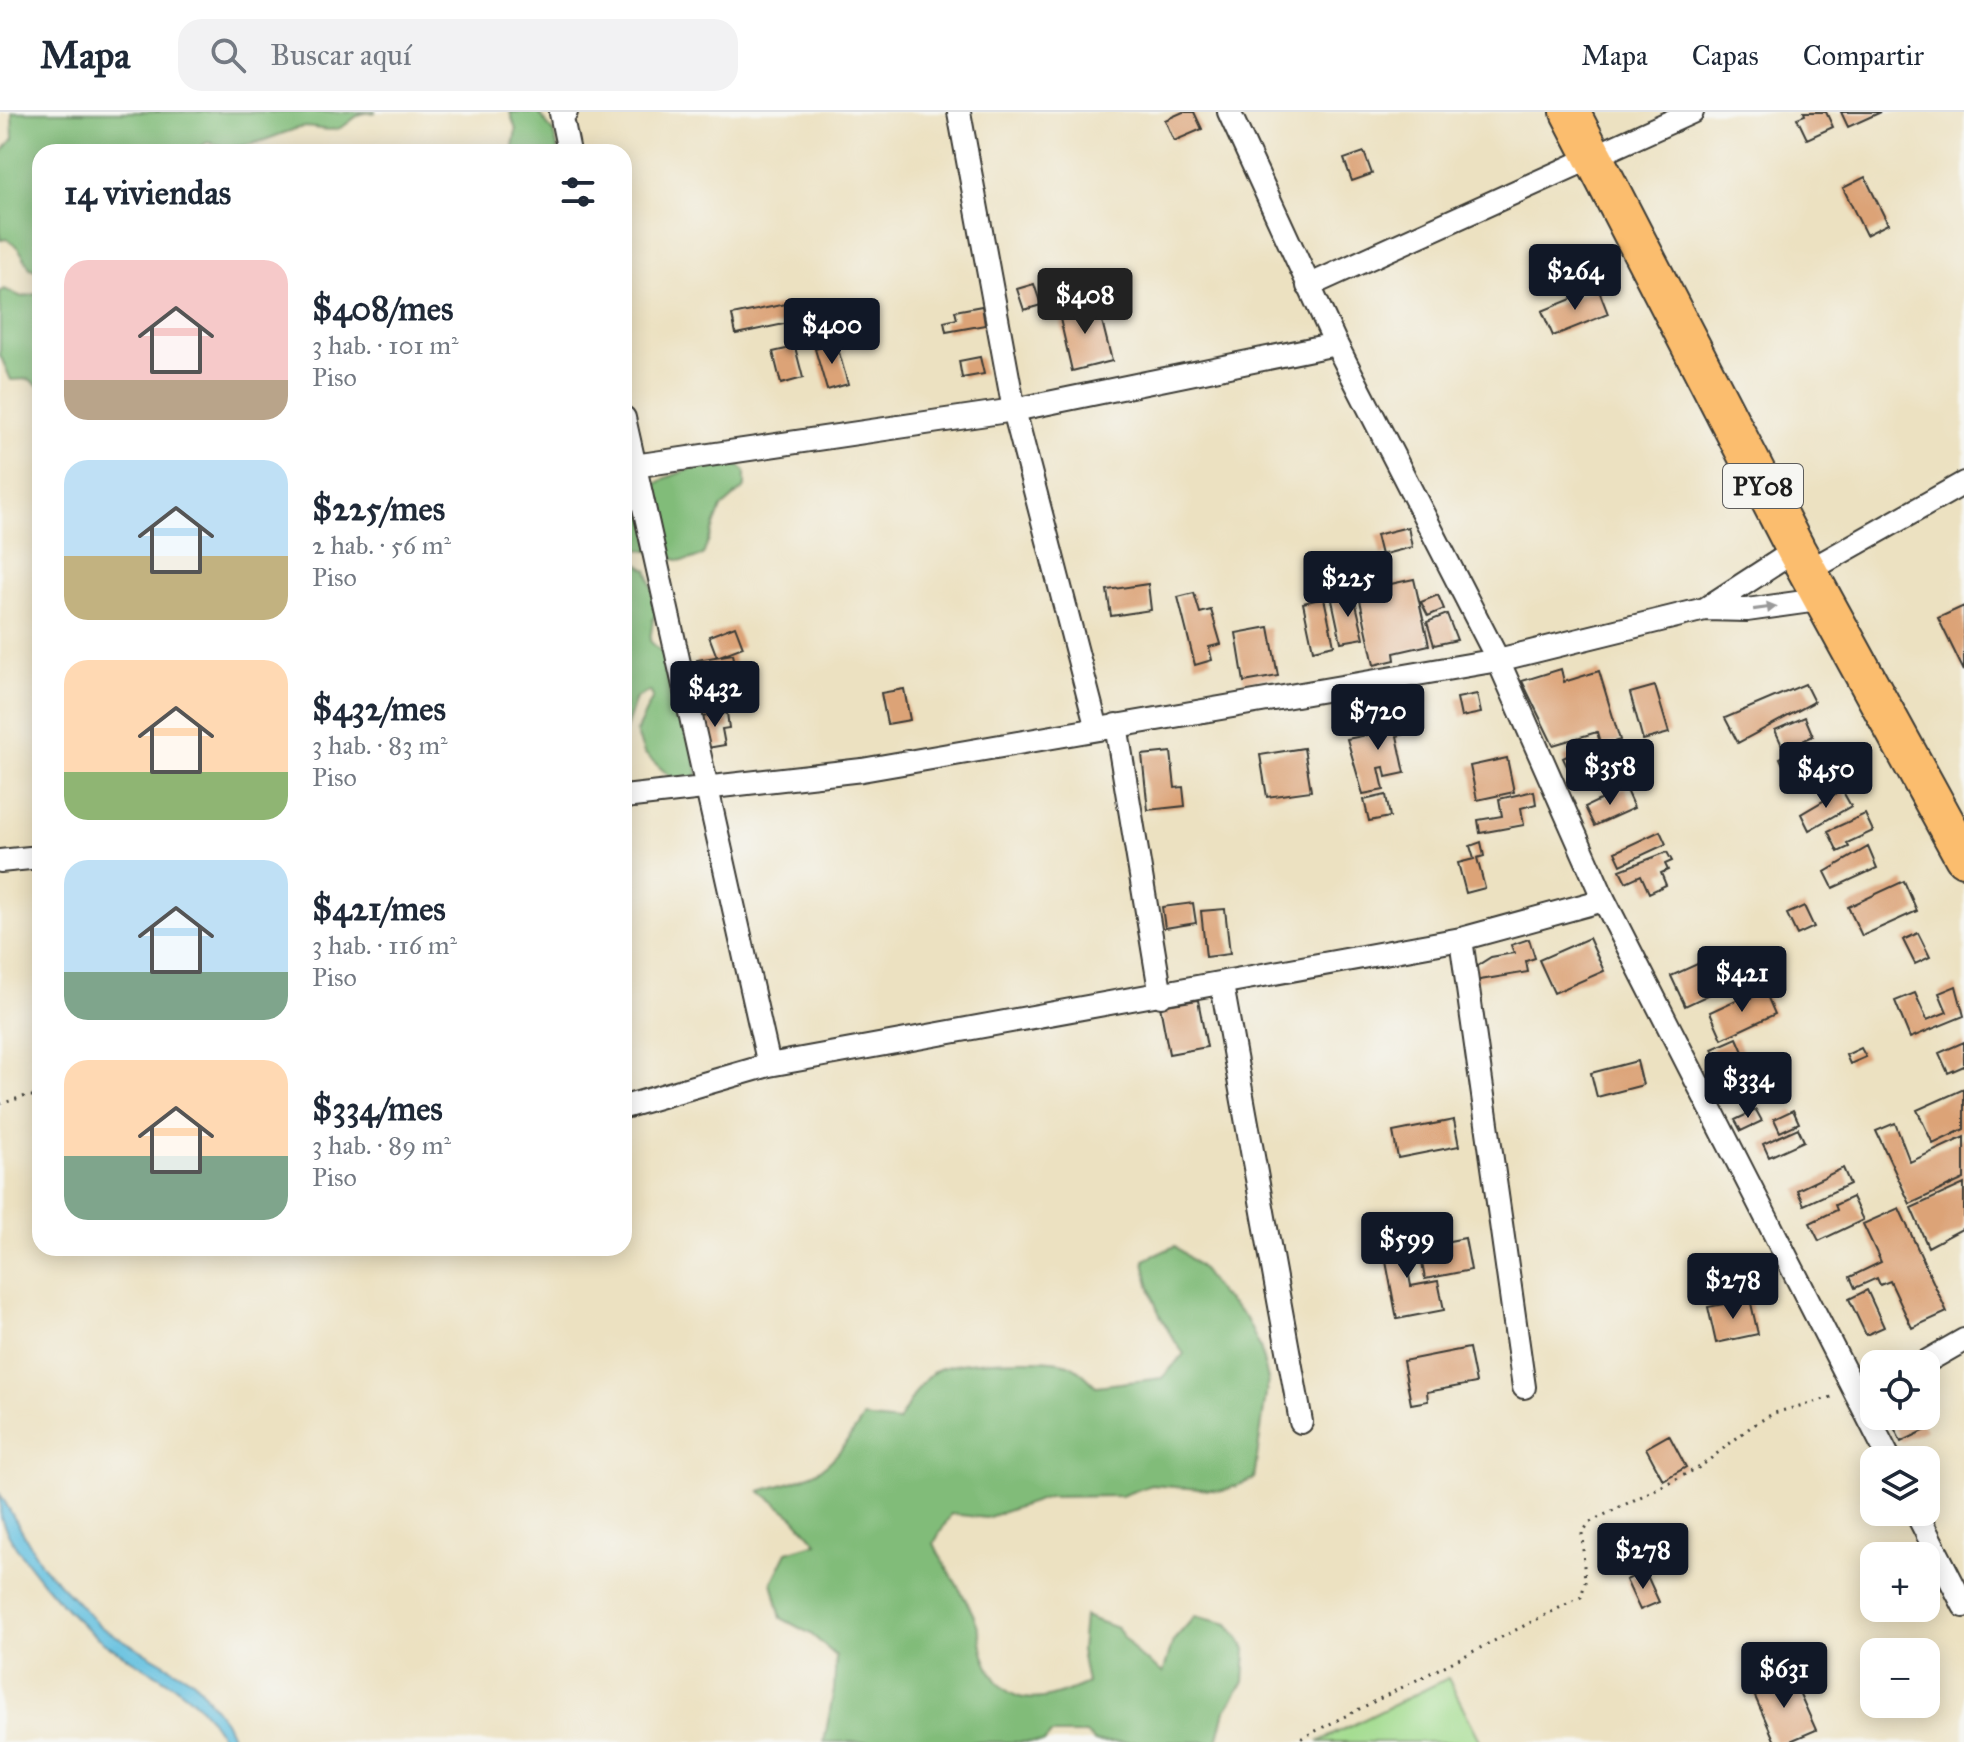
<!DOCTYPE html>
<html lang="es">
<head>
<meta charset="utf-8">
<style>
  :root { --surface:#fff; --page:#f2f2f3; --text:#1f2937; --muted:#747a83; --line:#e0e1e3; --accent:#111827 }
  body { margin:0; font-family:"IM FELL Great Primer",serif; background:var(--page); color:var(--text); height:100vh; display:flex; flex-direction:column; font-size:30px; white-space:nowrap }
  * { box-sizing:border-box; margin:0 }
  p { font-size:26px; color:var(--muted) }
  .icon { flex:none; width:44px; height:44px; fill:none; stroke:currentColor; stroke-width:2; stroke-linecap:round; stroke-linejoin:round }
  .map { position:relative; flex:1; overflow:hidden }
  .side { position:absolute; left:32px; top:32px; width:600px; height:1112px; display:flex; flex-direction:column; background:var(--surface); border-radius:24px; box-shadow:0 4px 20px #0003 }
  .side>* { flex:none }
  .fabs { position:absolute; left:1860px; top:1238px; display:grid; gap:16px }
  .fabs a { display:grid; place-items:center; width:80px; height:80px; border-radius:16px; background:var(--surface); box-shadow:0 4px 20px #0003; font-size:40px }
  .price { position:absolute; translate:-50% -68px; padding:0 18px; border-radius:8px; background:var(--accent); color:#fff; font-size:26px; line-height:52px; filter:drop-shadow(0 2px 4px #0008) }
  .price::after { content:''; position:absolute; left:50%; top:48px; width:24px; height:18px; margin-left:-12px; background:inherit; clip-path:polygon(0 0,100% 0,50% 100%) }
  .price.active { background:#222; color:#fff }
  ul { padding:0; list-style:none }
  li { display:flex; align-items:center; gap:24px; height:200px; padding:0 32px }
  li span { display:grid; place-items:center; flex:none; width:224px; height:160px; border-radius:24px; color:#555 }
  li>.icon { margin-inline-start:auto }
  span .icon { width:96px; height:96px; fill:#fffc; stroke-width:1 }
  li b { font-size:34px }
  h2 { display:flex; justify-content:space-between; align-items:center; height:96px; padding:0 32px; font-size:34px }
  header { display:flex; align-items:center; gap:48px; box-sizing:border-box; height:112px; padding:0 40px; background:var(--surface); border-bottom:2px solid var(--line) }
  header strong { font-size:38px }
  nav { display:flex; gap:44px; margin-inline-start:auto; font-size:28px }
  .search { width:560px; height:72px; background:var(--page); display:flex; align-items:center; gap:20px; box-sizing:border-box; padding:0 28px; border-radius:24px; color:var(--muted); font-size:30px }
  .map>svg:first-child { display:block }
  .green { fill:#a2dc8e; stroke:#5f7c55; stroke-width:2 }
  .forest { fill:#81bc79; stroke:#4e6c4a; stroke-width:2 }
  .water { fill:#61bfdf; stroke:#3e6e7e; stroke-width:2 }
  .building { fill:#dca377 }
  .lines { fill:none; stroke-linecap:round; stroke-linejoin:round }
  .street-casing { stroke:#3b3a35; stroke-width:26 }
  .highway-casing { stroke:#3b3a35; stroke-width:42 }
  .path { stroke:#3b3a35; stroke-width:3; stroke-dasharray:2 6; stroke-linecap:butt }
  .street { stroke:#fff; stroke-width:22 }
  .highway { stroke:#fbbd6e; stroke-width:38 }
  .oneway { fill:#999 }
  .labels { text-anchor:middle; stroke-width:6; stroke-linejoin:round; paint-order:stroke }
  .shield { fill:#f6f6f2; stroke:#5d5d5c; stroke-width:2 }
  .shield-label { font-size:26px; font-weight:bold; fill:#1c1c1c }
</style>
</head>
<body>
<header>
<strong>Mapa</strong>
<div class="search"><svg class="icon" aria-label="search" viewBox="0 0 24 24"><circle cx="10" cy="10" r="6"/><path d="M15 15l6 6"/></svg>Buscar aquí</div>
<nav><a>Mapa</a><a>Capas</a><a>Compartir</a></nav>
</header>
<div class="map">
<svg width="1964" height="1630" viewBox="0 0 1964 1630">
  <rect width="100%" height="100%" fill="#f6f6f2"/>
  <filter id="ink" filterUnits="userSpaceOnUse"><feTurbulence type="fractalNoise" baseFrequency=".0125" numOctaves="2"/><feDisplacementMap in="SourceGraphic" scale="16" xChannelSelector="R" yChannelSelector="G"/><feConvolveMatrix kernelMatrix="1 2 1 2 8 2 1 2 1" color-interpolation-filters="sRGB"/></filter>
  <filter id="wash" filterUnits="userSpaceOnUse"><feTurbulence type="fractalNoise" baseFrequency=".006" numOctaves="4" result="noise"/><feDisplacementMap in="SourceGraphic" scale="32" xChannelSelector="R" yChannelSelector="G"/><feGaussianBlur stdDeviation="1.8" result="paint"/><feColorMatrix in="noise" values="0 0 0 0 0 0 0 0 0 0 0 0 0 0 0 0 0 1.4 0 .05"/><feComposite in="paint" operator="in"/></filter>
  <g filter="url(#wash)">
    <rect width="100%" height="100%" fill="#ece1c1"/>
    <path class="green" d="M1448,1566L1481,1630H1318Z"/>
    <path class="forest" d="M12,0H376C372,1 368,0 364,1C354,3 347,15 337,17C324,20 310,13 299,16C267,25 243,43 208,30L192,40H40V160L30,156C22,143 21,135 7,127L0,128V43L13,26Z
      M510,0H538L553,20L559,40H512L516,18Z
      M4,177L22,185L40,181V275L29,267L11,268L0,243V180Z
      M733,349L745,359V375L721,396L703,443C679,453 679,448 657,441C645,437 638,440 625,432L624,376L638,383L666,366L696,355Z
      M624,442L647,458L659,498L653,507L650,529L675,553L698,663L678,672L644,641L636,620L653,585L650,579L636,586L624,623Z
      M1175,1134L1200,1155L1219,1181L1245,1205L1260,1235L1268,1268L1254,1367L1223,1379L1151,1373L1121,1384L1048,1385L986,1406L951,1402L934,1431C946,1460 968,1485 977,1512C981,1522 981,1533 984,1543C1004,1600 1040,1592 1087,1571L1081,1539L1084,1504L1117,1516L1138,1543L1163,1561L1173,1529L1195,1504L1228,1512L1246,1537L1244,1570L1225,1599L1217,1630H1095L1086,1622H1051L1044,1630H824L834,1578L836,1544L811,1522L781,1506L772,1470L787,1440L817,1431L794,1405L760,1379C821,1362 827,1361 863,1306L898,1310C908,1294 921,1265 939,1257C962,1248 1044,1245 1068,1252C1078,1255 1088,1267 1096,1274L1162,1266L1184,1242C1161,1211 1150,1186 1144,1148Z"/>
    <path class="water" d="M0,1382L43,1455L101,1515L194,1569L225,1609L235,1630H224C196,1571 145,1562 98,1526C69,1504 13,1440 1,1406C0,1400 0,1389 0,1382Z"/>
    <g id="blocks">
      <path class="building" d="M1183,0H1194L1202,17L1174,29L1165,8Z
        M1804,0H1826L1833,15L1807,27L1797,6L1805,3Z
        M1841,0H1881L1848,15Z
        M1364,40L1372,62L1352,69L1344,47Z
        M1865,65L1888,112L1866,123L1843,76Z
        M1034,172L1041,193L1024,198L1017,177Z
        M1598,176L1608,202L1553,224L1542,199Z
        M1097,189L1112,249L1072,259L1058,198Z
        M786,192L789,211L736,222L732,203Z
        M982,194L985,213L946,220L944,210L957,207L955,199Z
        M836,230L848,272L827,278L815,237Z
        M795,235L803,266L781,272L773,240Z
        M980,245L984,262L962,266L959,249Z
        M1408,415L1412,435L1381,443L1376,423Z
        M1414,467L1429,533L1394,541L1395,548L1374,553L1358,479Z
        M1148,472L1151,498L1111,504L1107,478Z
        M1194,481L1200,501L1211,498L1221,532L1209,535L1212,548L1195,553L1178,485Z
        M1438,483L1444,497L1428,504L1421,490Z
        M1354,484L1364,526L1341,530L1332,488Z
        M1324,486L1334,533L1313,538L1303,491Z
        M1964,494V559L1938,506Z
        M1447,502L1457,528L1434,533L1427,510Z
        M735,514L743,535L717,545L709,524Z
        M1269,515L1278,564L1244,570L1236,521Z
        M733,542L737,562L728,564L730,574L703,579L697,548Z
        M1561,557L1564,570L1599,559L1620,628L1601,634L1597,620L1553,633L1522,569Z
        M1805,572L1814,590L1738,631L1725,606Z
        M1655,574L1669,621L1643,628L1630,581Z
        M904,577L910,608L887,612L881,581Z
        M1477,582L1481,601L1461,605L1457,586Z
        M1399,599L1404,622L1397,624L1405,661L1386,665L1384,655L1379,656L1384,678L1363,682L1347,627L1372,622L1369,605Z
        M727,601L729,616L722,617L725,633L707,636L701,605Z
        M1805,605L1813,624L1784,638L1775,618Z
        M1814,630L1824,653L1790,669L1780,646Z
        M1304,636L1311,679L1267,685L1260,643Z
        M1598,638L1608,658L1576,673L1563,646L1577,639L1580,646Z
        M1171,640L1175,676L1183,675L1185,694L1148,698L1142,643Z
        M1507,646L1514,680L1477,688L1470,654Z
        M1625,676L1634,696L1594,714L1585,695Z
        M1842,678L1851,694L1809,718L1801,702Z
        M1534,679L1536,692L1521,696L1524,713L1480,721L1478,708L1502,704L1499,687Z
        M1386,683L1390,705L1369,709L1364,688Z
        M1865,702L1873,719L1847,731L1849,735L1838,740L1828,719Z
        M1660,719L1666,732L1621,753L1615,740Z
        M1481,730L1484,744L1477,746L1485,776L1466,781L1458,751L1474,747L1470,734Z
        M1868,735L1877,756L1833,776L1825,760Z
        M1667,740L1672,749L1665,752L1668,758L1661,761L1666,773L1649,781L1641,763L1626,770L1620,758Z
        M1904,769L1917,799L1862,824L1848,795Z
        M1193,791L1196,811L1165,816L1162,795Z
        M1804,794L1814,815L1797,823L1787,802Z
        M1225,797L1230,842L1206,845L1201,799Z
        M1918,821L1930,845L1915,852L1903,828Z
        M1589,826L1604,859L1554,881L1539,848Z
        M1529,827L1535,846L1526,849L1528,860L1474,869L1472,857L1491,845L1514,841L1511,833Z
        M1706,848L1719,878L1685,894L1671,864Z
        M1956,874L1964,904L1910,926L1895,889L1915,881L1927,908L1947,900L1939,881Z
        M1765,879L1775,902L1722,927L1710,900L1749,882L1751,886Z
        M1198,888L1207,935L1169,942L1160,894Z
        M1737,926L1747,949L1722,960L1712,937Z
        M1964,930V954L1948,961L1939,941Z
        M1861,936L1866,945L1850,952L1846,943Z
        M1637,949L1643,973L1597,985L1591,961Z
        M1759,953L1767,969L1739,983L1731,966Z
        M1964,977V1017L1933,1032L1917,998Z
        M1756,998L1762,1009L1741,1019L1735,1008Z
        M1793,998L1799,1011L1780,1020L1774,1007Z
        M1454,1008L1459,1034L1398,1046L1393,1020Z
        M1895,1011L1910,1050L1964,1025V1067L1910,1092L1876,1019Z
        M1798,1016L1804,1029L1769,1045L1763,1032Z
        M1843,1056L1850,1072L1804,1093L1797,1078Z
        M1964,1072V1116L1928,1135L1911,1096Z
        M1852,1085L1863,1108L1819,1129L1810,1111L1837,1098L1835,1093Z
        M1899,1096L1947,1200L1912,1216L1890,1169L1880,1173L1877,1166L1855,1176L1850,1165L1881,1150L1863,1112Z
        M1400,1114L1411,1174L1438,1169L1444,1198L1397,1207L1380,1118Z
        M1465,1126L1471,1158L1425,1167L1419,1135Z
        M1867,1178L1884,1215L1866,1223L1849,1187Z
        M1750,1187L1758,1222L1716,1231L1708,1195Z
        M1469,1236L1476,1271L1427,1280L1428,1289L1411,1292L1403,1249Z
        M1896,1304H1919L1926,1318L1901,1330L1890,1307Z
        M1669,1323L1686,1355L1663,1368L1646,1336Z
        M1645,1459L1659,1490L1640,1498L1626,1468Z
        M1791,1562L1816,1618L1788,1630H1775L1753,1580Z"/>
    </g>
  </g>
  <g filter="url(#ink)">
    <use href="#blocks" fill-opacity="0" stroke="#3b3a35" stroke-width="2"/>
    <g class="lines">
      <g class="street-casing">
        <path id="street" d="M566,0L561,1L569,40
          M959,0L1014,298L1097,617
          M1229,0L1336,232L1498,548L1604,788L1890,1348
          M1308,174L1692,0
          M624,306L769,953
          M634,354L1014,298L1336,232
          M1810,458L1964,371
          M1706,497L1747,498L1825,487
          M1116,613L1161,884
          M624,685L862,658L1498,548L1705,497L1796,438
          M0,749L40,745
          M1461,827L1524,1275
          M1222,873L1301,1310
          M624,995L769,953L1461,827L1604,788
          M1922,1252L1964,1228
          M1916,1400L1964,1494"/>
      </g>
      <g class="highway-casing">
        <path id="highway" d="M1570,0L1796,438L1964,745"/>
      </g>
      <path class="path" d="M0,992L26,984H40
        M1294,1630L1581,1485L1585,1471L1582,1421L1590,1410L1700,1355L1752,1314L1774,1301L1836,1284"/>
      <use href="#street" class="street"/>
      <use href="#highway" class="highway"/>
    </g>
    <defs><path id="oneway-solid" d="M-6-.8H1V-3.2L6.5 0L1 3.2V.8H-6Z" transform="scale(2)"/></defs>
    <use class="oneway" href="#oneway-solid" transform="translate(1765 496) rotate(-8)"/>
  </g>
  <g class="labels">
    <rect class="shield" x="1723" y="352" width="80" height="44" rx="6"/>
    <g class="shield-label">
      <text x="1763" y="383">PY08</text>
    </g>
  </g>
</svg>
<div class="fabs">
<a><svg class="icon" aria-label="locate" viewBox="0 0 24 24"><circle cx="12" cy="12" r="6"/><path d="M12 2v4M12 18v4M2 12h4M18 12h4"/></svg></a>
<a><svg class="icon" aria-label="layers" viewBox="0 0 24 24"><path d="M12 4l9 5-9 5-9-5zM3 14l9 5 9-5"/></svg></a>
<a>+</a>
<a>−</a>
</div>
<b class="price" style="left:1575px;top:200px">$264</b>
<b class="price active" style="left:1085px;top:224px">$408</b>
<b class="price" style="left:832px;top:254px">$400</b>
<b class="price" style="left:1348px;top:507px">$225</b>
<b class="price" style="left:715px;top:617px">$432</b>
<b class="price" style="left:1378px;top:640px">$720</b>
<b class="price" style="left:1610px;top:695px">$358</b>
<b class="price" style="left:1826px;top:698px">$450</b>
<b class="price" style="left:1742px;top:902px">$421</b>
<b class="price" style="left:1748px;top:1008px">$334</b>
<b class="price" style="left:1407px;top:1168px">$599</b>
<b class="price" style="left:1733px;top:1209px">$278</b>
<b class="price" style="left:1643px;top:1479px">$278</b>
<b class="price" style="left:1784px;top:1598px">$631</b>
<section class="side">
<h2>14 viviendas<svg class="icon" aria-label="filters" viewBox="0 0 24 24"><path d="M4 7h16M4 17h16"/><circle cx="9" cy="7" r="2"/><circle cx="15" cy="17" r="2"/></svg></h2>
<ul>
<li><span style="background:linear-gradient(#f6c9c9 75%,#b9a48a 0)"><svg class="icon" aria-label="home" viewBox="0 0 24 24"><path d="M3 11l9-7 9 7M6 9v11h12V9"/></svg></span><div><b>$408/mes</b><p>3 hab. · 101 m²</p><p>Piso</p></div></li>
<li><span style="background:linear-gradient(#bfe0f5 60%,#c2b280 0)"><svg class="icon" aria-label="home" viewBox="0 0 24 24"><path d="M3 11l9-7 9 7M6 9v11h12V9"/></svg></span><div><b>$225/mes</b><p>2 hab. · 56 m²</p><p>Piso</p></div></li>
<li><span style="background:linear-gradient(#ffd9b3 70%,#8fb573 0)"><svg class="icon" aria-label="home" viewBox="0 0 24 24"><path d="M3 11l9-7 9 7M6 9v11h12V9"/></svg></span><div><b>$432/mes</b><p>3 hab. · 83 m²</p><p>Piso</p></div></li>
<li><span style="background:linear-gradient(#bfe0f5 70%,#7fa58c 0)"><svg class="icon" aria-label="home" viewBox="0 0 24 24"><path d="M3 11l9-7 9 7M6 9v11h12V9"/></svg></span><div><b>$421/mes</b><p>3 hab. · 116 m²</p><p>Piso</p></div></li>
<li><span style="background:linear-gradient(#ffd9b3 60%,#7fa58c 0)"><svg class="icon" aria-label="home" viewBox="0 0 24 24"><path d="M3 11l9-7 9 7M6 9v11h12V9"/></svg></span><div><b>$334/mes</b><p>3 hab. · 89 m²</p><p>Piso</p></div></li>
</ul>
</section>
</div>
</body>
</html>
